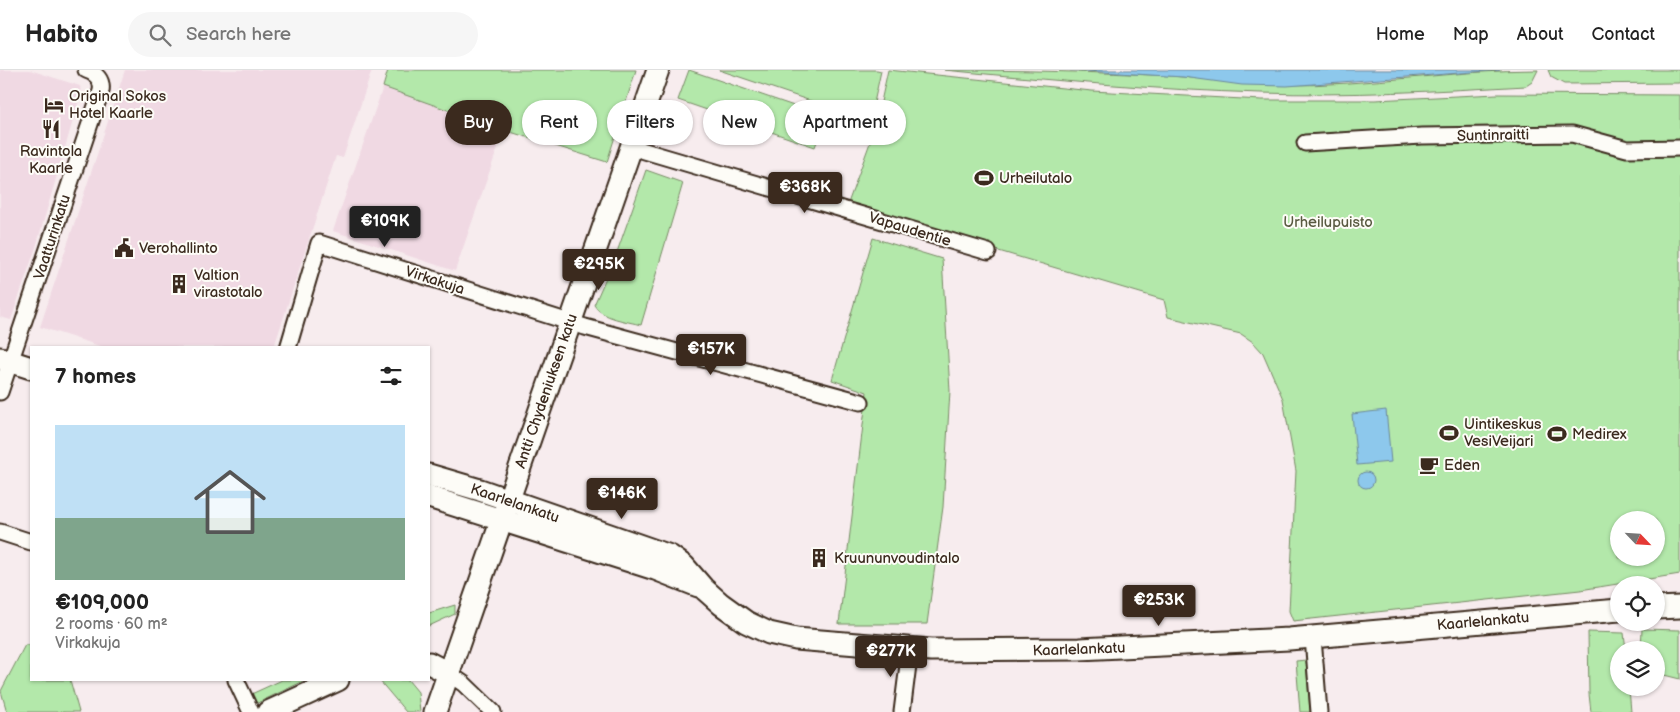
<!DOCTYPE html>
<html lang="en">
<head>
<meta charset="utf-8">
<style>
  :root { --surface:#fff; --page:#f6f6f6; --text:#222; --muted:#767676; --line:#e0e0e0; --accent:#3b2a1e }
  body { margin:0; font-family:"Balsamiq Sans",sans-serif; background:var(--page); color:var(--text); height:100vh; display:flex; flex-direction:column; font-size:19px; white-space:nowrap }
  * { box-sizing:border-box; margin:0 }
  p { font-size:16px; color:var(--muted) }
  .icon { flex:none; width:28px; height:28px; fill:none; stroke:currentColor; stroke-width:2; stroke-linecap:round; stroke-linejoin:round }
  .map { position:relative; flex:1; overflow:hidden }
  .details { position:absolute; left:30px; top:276px; width:400px; height:335px; display:flex; flex-direction:column; background:var(--surface); border-radius:0px; box-shadow:0 1px 4px #0004 }
  .details>* { flex:none }
  .top-card { position:absolute; left:445px; top:30px; width:475px; height:45px; display:flex; gap:10px }
  .needle { width:32px; rotate:115deg }
  .controls { position:absolute; left:1610px; top:441px; display:grid; gap:10px }
  .controls a { display:grid; place-items:center; width:55px; height:55px; border-radius:50%; background:var(--surface); box-shadow:0 1px 4px #0004; font-size:25px }
  .price { position:absolute; translate:-50% -42px; padding:0 11px; border-radius:5px; background:var(--accent); color:#fff; font-size:16px; line-height:32px; filter:drop-shadow(0 1px 2px #0008) }
  .price::after { content:''; position:absolute; left:50%; top:30px; width:15px; height:11px; margin-left:-8px; background:inherit; clip-path:polygon(0 0,100% 0,50% 100%) }
  .price.on { background:#222; color:#fff }
  ul { padding:0; list-style:none }
  li { display:grid; align-content:center; gap:10px; height:265px; padding:0 25px }
  li+li { border-top:1px solid var(--line) }
  li span { display:grid; place-items:center; height:155px; border-radius:0px; color:#555 }
  li>.icon { margin-inline-start:auto }
  span .icon { width:90px; height:90px; fill:#fffc; stroke-width:1 }
  li b { font-size:21px }
  h2 { display:flex; justify-content:space-between; align-items:center; height:60px; padding:0 25px; font-size:21px }
  .pill { padding:0 18px; border-radius:22px; background:var(--surface); box-shadow:0 1px 4px #0004; font-size:18px; line-height:45px }
  .pill.on { background:var(--accent); color:#fff }
  header { display:flex; align-items:center; gap:30px; box-sizing:border-box; height:70px; padding:0 25px; background:var(--surface); border-bottom:1px solid var(--line) }
  header strong { font-size:24px }
  nav { display:flex; gap:28px; margin-inline-start:auto; font-size:18px }
  .search { width:350px; height:45px; background:var(--page); display:flex; align-items:center; gap:12px; box-sizing:border-box; padding:0 18px; border-radius:28px; color:var(--muted); font-size:19px }
  .map>svg:first-child { display:block }
  .built { fill:#f0d9e3 }
  .green { fill:#b3e8aa; stroke:#778964; fill-rule:evenodd }
  .water { fill:#8dc8ec; stroke:#6c899a }
  .lines { fill:none; stroke-linecap:round; stroke-linejoin:round }
  .street-casing { stroke:#3b2a1e; stroke-width:19 }
  .secondary-casing { stroke:#3b2a1e; stroke-width:25 }
  .street { stroke:#fdfcf7; stroke-width:15 }
  .secondary { stroke:#fdfcf7; stroke-width:21 }
  .labels { text-anchor:middle; stroke-width:4; stroke-linejoin:round; paint-order:stroke }
  .poi-label { font-size:15px; fill:#3b2a1e; stroke:#fdfcf7; text-anchor:start }
  .street-label { font-size:15px; fill:#3b2a1e; stroke:#fdfcf7 }
  .park-label { font-size:15px; fill:#595a41; stroke:#fdfcf7 }
</style>
</head>
<body>
<header>
<strong>Habito</strong>
<div class="search"><svg class="icon" aria-label="search" viewBox="0 0 24 24"><circle cx="10" cy="10" r="6"/><path d="M15 15l6 6"/></svg>Search here</div>
<nav><a>Home</a><a>Map</a><a>About</a><a>Contact</a></nav>
</header>
<div class="map">
<svg width="1680" height="642" viewBox="0 0 1680 642">
  <rect width="100%" height="100%" fill="#f7ecee"/>
  <filter id="ink" filterUnits="userSpaceOnUse"><feTurbulence type="fractalNoise" baseFrequency=".02" numOctaves="2"/><feDisplacementMap in="SourceGraphic" scale="10" xChannelSelector="R" yChannelSelector="G"/><feConvolveMatrix kernelMatrix="1 2 1 2 8 2 1 2 1" color-interpolation-filters="sRGB"/></filter>
  <g filter="url(#ink)">
    <path class="built" d="M0,0H30L80,16L81,23L36,177L11,250L0,247Z
      M125,0H372L343,88L336,86L274,277H103L40,257Z
      M383,17L504,60L455,201L333,161Z"/>
    <path class="green" d="M388,0H636L607,92L504,60L383,17Z
      M689,0L826,47L815,77L678,30Z
      M719,0H877L881,1L870,51Z
      M888,0L1092,21L1262,30H1375L1497,24L1680,25V504L1580,520L1293,551L1289,541L1296,401L1283,329L1263,283L1253,272L1241,264L1168,247L1164,230L847,136L875,59ZM1619,450H1656V488H1619Z
      M944,0C1020,0 1095,2 1171,6C1209,9 1246,15 1284,15C1369,16 1453,0 1538,0L1532,12L1526,16C1438,21 1349,26 1261,23C1155,20 1049,10 944,0Z
      M1548,0H1680V13L1564,14L1551,7Z
      M646,100L683,113L641,255C627,251 602,249 594,235L616,185Z
      M873,168L942,189L950,321L943,437L927,554H839L867,322L832,310Z
      M455,535V544L429,556V543Z
      M1642,559L1680,560V609L1656,603V580H1641Z
      M1588,562L1624,563L1626,580H1619V618H1629L1631,642H1591L1589,624Z
      M25,575H31V610H70L79,642H7L1,621Z
      M1306,590L1310,642H1300L1296,591Z
      M282,610H306L251,636L247,626Z
      M379,610H408L418,622L420,642H406Z"/>
    <path class="water" d="M1070,0H1500L1287,16L1242,15L1183,7Z
      M1386,340L1391,392L1357,395L1352,344Z
      M1358 410a8 8 0 1 1 16 0a8 8 0 1 1-16 0Z"/>
    <g class="lines">
      <g class="street-casing">
        <path id="street" d="M1305,73L1422,66L1572,64L1627,79L1680,78
          M631,77L988,182
          M288,278L319,173L585,257L861,332
          M0,322L101,21C103,10 96,3 86,0
          M0,462L31,472
          M1313,568L1319,642
          M448,603L464,614L493,642
          M236,610L251,642
          M902,642L910,579"/>
      </g>
      <g class="secondary-casing">
        <path id="secondary" d="M0,288L31,298
          M429,405L480,420L670,486L684,496L703,518L721,534L746,552L769,563L796,569L931,580L1079,579L1289,569L1619,540
          M429,427L655,499L698,516
          M1656,538L1680,537
          M429,593L448,603
          M268,642L338,610
          M435,642L658,0"/>
      </g>
      <use href="#street" class="street"/>
      <use href="#secondary" class="secondary"/>
    </g>
  </g>
  <defs>
    <g id="hotel-bare" transform="scale(1.5)"><path d="M-6-4.5h1.5V1H6V5H4.5V3h-9V5H-6ZM-4 0a1.8 1.8 0 1 1 3.6 0ZM.5 0V-2.5h3Q6-2.5 6 0Z" fill="#3b2a1e" stroke="#fdfcf7" stroke-width="2.5" paint-order="stroke"/></g>
    <g id="restaurant-bare" transform="scale(1.5)"><path d="M-5-6h1v4h1v-4h1v4h1v-4h1v5L-1.5 .5V6h-2V.5L-5-1ZM5-6V6H3V1.5H1.5Q1.5-4 5-6Z" fill="#3b2a1e" stroke="#fdfcf7" stroke-width="2.5" paint-order="stroke"/></g>
    <g id="stadium-bare" transform="scale(1.5)"><path d="M0-5a6.5 5 0 1 0 0 10a6.5 5 0 1 0 0-10ZM-3.5-1.8h7v3.6h-7Z" fill="#3b2a1e" stroke="#fdfcf7" stroke-width="2.5" paint-order="stroke"/></g>
    <g id="civic-bare" transform="scale(1.5)"><path d="M-.6-6.5H3V-4.5H.6V-3L4-1V1h2V6H-6V1h2V-1L-.6-3ZM-1.2 2.5V6h2.4V2.5Z" fill="#3b2a1e" stroke="#fdfcf7" stroke-width="2.5" paint-order="stroke"/></g>
    <g id="building-bare" transform="scale(1.5)"><path d="M-4-6H4V6H1V3H-1V6H-4ZM-2.5-4.3h1.7v1.8h-1.7ZM.8-4.3h1.7v1.8H.8ZM-2.5-1h1.7V.8h-1.7ZM.8-1h1.7V.8H.8Z" fill="#3b2a1e" stroke="#fdfcf7" stroke-width="2.5" paint-order="stroke"/></g>
    <g id="cafe-bare" transform="scale(1.5)"><path d="M-5.5-4.5H6V0H3Q3 3.5 0 3.5H-2.5Q-5.5 3.5-5.5 0ZM3-3.2v2h1.7v-2ZM-6 4.5H4V6H-6Z" fill="#3b2a1e" stroke="#fdfcf7" stroke-width="2.5" paint-order="stroke"/></g>
  </defs>
  <g fill-rule="evenodd">
    <use href="#hotel-bare" x="54" y="35"/>
    <use href="#restaurant-bare" x="51" y="59"/>
    <use href="#stadium-bare" x="984" y="108"/>
    <use href="#civic-bare" x="124" y="178"/>
    <use href="#building-bare" x="179" y="214"/>
    <use href="#stadium-bare" x="1449" y="363"/>
    <use href="#stadium-bare" x="1557" y="364"/>
    <use href="#cafe-bare" x="1429" y="395"/>
    <use href="#building-bare" x="819" y="488"/>
  </g>
  <g class="labels">
    <g class="poi-label">
      <text x="69" y="31">Original Sokos<tspan x="69" dy="17">Hotel Kaarle</tspan></text>
      <text x="51" y="86" text-anchor="middle">Ravintola<tspan x="51" dy="17">Kaarle</tspan></text>
      <text x="999" y="113">Urheilutalo</text>
      <text x="139" y="183">Verohallinto</text>
      <text x="194" y="210">Valtion<tspan x="194" dy="17">virastotalo</tspan></text>
      <text x="1464" y="359">Uintikeskus<tspan x="1464" dy="17">VesiVeijari</tspan></text>
      <text x="1572" y="369">Medirex</text>
      <text x="1444" y="400">Eden</text>
      <text x="834" y="493">Kruununvoudintalo</text>
    </g>
    <g class="street-label">
      <text transform="translate(1493 65) rotate(-1)" y="5">Suntinraitti</text>
      <text transform="translate(910 159) rotate(17)" y="5">Vapaudentie</text>
      <text transform="translate(52 167) rotate(-72)" y="5">Vaatturinkatu</text>
      <text transform="translate(435 210) rotate(18)" y="5">Virkakuja</text>
      <text transform="translate(546 321) rotate(-71)" y="5">Antti Chydeniuksen katu</text>
      <text transform="translate(515 433) rotate(19)" y="5">Kaarlelankatu</text>
      <text transform="translate(1483 551) rotate(-5)" y="5">Kaarlelankatu</text>
      <text transform="translate(1079 579) rotate(-2)" y="5">Kaarlelankatu</text>
    </g>
    <g class="park-label">
      <text x="1328" y="157">Urheilupuisto</text>
    </g>
  </g>
</svg>
<div class="controls">
<a><svg class="needle" viewBox="-14 -14 28 28"><path d="M0-13l5 13h-10z" fill="#e53935"/><path d="M0 13l5-13h-10z" fill="#767676"/></svg></a>
<a><svg class="icon" aria-label="locate" viewBox="0 0 24 24"><circle cx="12" cy="12" r="6"/><path d="M12 2v4M12 18v4M2 12h4M18 12h4"/></svg></a>
<a><svg class="icon" aria-label="layers" viewBox="0 0 24 24"><path d="M12 4l9 5-9 5-9-5zM3 14l9 5 9-5"/></svg></a>
</div>
<b class="price" style="left:805px;top:144px">€368K</b>
<b class="price on" style="left:385px;top:178px">€109K</b>
<b class="price" style="left:599px;top:221px">€295K</b>
<b class="price" style="left:711px;top:306px">€157K</b>
<b class="price" style="left:622px;top:450px">€146K</b>
<b class="price" style="left:1159px;top:557px">€253K</b>
<b class="price" style="left:891px;top:608px">€277K</b>
<div class="top-card">
<a class="pill on">Buy</a>
<a class="pill">Rent</a>
<a class="pill">Filters</a>
<a class="pill">New</a>
<a class="pill">Apartment</a>
</div>
<section class="details">
<h2>7 homes<svg class="icon" aria-label="filters" viewBox="0 0 24 24"><path d="M4 7h16M4 17h16"/><circle cx="9" cy="7" r="2"/><circle cx="15" cy="17" r="2"/></svg></h2>
<ul>
<li><span style="background:linear-gradient(#bfe0f5 60%,#7fa58c 0)"><svg class="icon" aria-label="home" viewBox="0 0 24 24"><path d="M3 11l9-7 9 7M6 9v11h12V9"/></svg></span><div><b>€109,000</b><p>2 rooms · 60 m²</p><p>Virkakuja</p></div></li>
</ul>
</section>
</div>
</body>
</html>
